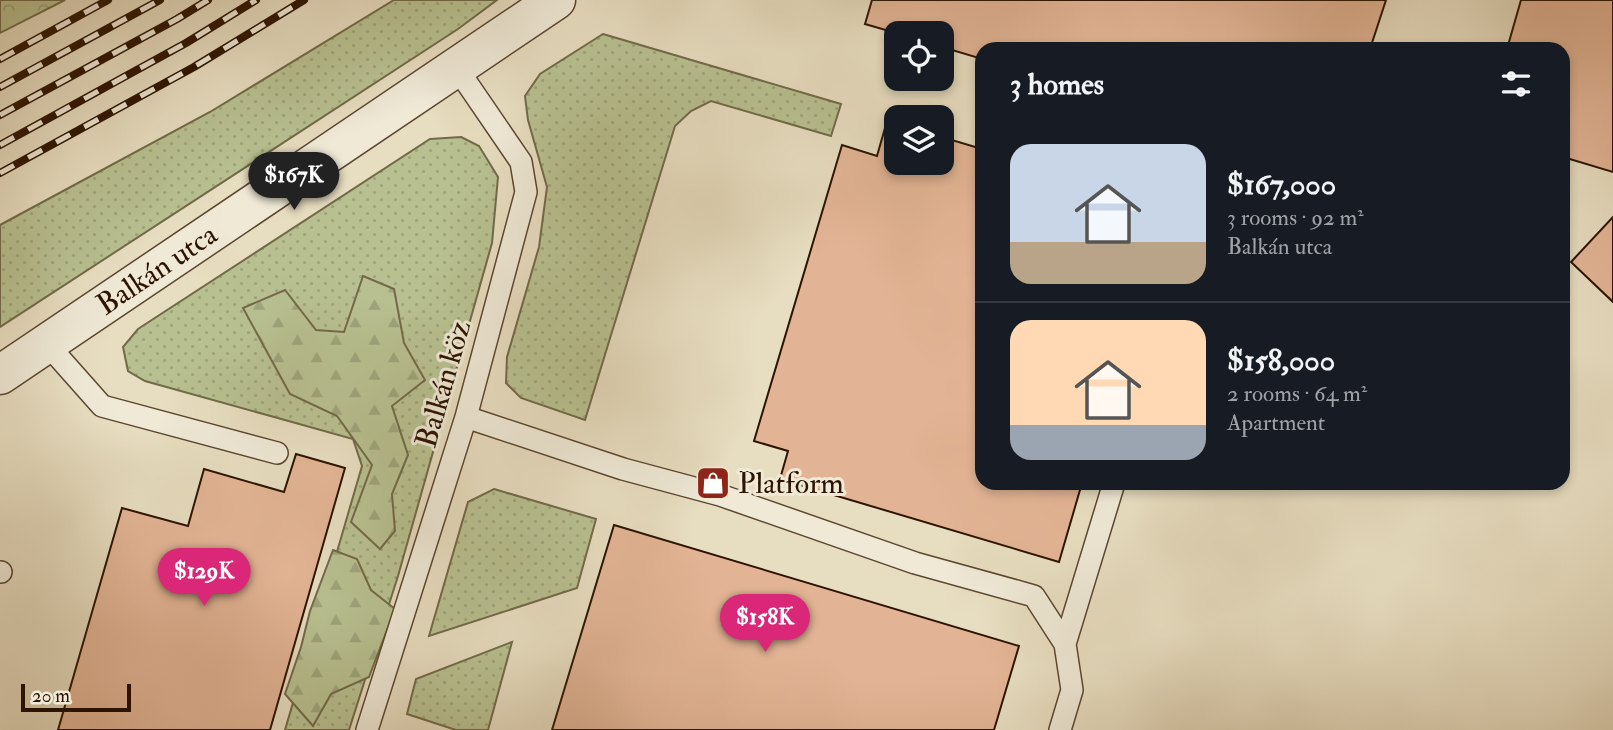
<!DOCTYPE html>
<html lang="en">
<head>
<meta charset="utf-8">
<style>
  :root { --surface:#171b24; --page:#20242c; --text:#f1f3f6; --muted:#9ea1a6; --line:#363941; --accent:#db2777 }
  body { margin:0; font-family:"IM FELL Double Pica",serif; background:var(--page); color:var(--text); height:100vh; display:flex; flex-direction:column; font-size:26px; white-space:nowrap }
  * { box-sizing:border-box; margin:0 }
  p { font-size:23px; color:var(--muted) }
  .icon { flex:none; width:38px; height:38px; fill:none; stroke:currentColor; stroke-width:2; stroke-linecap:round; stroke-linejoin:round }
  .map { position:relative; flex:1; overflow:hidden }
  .panel { position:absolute; left:975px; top:42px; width:595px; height:448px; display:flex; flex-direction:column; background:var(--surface); border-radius:21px; box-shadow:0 4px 10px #0003 }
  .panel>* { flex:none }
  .controls { position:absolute; left:884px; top:21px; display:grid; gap:14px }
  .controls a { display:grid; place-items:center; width:70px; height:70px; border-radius:14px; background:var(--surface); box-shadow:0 4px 10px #0003; font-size:35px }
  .scale { position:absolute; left:21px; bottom:18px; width:110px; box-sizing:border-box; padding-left:7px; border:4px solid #2c1400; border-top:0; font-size:19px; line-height:24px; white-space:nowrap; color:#2c1400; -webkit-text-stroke:5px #efe9d6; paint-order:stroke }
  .price { position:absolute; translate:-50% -60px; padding:0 16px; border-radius:24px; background:var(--accent); color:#fff; font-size:23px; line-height:46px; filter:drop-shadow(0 2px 4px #0008) }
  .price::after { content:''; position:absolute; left:50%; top:42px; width:21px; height:16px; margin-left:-10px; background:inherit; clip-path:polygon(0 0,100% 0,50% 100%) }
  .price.current { background:#222; color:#fff }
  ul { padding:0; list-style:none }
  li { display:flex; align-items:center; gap:21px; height:175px; padding:0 35px }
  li+li { border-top:2px solid var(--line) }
  li span { display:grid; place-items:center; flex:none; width:196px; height:140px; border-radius:21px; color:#555 }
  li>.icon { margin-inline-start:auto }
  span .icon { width:84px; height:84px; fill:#fffc; stroke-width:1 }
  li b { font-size:30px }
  h2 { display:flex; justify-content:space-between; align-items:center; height:84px; padding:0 35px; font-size:30px }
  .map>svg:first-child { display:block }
  .grass { fill:url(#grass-dots); stroke:#726a48; stroke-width:2 }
  .forest { fill:url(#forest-firs); stroke:#726a48; stroke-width:2 }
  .park { fill:url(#park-crowns); stroke:#726a48; stroke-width:2 }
  .building { fill:#e2b495; stroke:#2c1400; stroke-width:2 }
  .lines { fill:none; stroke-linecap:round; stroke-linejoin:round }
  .lane-casing { stroke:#5b4630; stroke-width:24 }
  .street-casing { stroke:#5b4630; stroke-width:41 }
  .lane { stroke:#efe9d6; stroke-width:21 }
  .street { stroke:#efe9d6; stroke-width:38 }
  .rail-casing { stroke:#2c1400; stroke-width:8 }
  .rail { stroke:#efe9d6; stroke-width:5; stroke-dasharray:16; stroke-linecap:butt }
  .labels { text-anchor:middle; stroke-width:6; stroke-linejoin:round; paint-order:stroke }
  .street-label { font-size:30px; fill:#2c1400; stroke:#efe9d6 }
  .poi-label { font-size:30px; fill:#2c1400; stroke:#efe9d6; text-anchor:start }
</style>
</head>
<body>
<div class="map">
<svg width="1613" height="730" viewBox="0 0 1613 730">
  <defs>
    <pattern id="grass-dots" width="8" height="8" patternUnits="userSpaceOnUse" patternTransform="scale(1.75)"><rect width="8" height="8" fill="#b8c091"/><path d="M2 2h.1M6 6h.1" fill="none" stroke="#9ea47b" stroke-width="1.8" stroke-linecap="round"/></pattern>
    <pattern id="forest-firs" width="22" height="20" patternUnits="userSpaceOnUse" patternTransform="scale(1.75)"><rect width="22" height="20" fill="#b8c091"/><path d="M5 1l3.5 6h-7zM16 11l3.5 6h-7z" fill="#9ea47b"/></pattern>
    <pattern id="park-crowns" width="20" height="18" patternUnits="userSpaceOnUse" patternTransform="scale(1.75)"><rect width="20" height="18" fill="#b8c091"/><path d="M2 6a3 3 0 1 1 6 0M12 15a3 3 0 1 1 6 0" fill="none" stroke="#9ea47b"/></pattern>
  </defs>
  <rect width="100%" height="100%" fill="#e7ddc0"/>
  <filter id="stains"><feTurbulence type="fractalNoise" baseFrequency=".00286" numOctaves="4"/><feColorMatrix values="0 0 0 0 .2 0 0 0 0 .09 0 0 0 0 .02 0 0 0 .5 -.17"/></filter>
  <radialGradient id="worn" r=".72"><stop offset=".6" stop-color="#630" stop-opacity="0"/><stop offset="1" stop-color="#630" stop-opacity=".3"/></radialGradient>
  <path class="grass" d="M394,0H497L458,29L0,327V225L210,112Z
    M603,34L841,104L831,136L711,101L691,111L675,126L585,420L521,398L506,383L507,357L539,247L547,187L528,120L525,96L540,74Z
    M461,137L479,146L498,177L492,243L398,576L349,730H285L362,466L353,439L145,381L128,371L123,347L138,329L430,139Z
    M494,489L596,519L577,588L429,636L468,502Z
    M512,642L488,730H456L407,714L416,679Z"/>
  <path class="forest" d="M363,276L394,289L404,343L425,380L392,406L408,455L392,494L395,531L380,549L351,522L372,465L337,416L290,394L243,308L285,290L316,330L344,332Z
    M333,550L357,559L371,590L395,609L369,677L331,694L313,726L285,694L301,647L310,611Z"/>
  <path class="park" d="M0,0H65L0,33Z"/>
  <path class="building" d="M872,0H1386L1370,49H982V59L942,47V33H896L865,24Z
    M1521,0H1613V172L1563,157V49H1507Z
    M887,121L896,123V163H942V137L982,149V483H1082L1059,562L780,479L788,451L754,441L842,145L877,156Z
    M1613,217V302L1571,262Z
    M296,454L345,468L270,730H58L122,508L188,526L204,469L284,492Z
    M614,525L1019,646L994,730H552Z"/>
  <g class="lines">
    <g class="lane-casing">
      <path id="lane" d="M47,344L102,406L277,453
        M466,417L623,469L720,495L915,563L1034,596L1065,644L1072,690L1060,730
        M0,572H1
        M1065,644L1114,483
        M367,730L466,417L526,192L521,162L456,67"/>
    </g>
    <g class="street-casing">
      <g id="street">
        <path id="s1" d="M0,375L556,0"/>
      </g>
    </g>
    <use href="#lane" class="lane"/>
    <use href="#street" class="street"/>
    <g class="rail-casing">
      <path id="rail" d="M0,59L108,0
        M0,87L160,0
        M0,115L177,19L208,0
        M0,145L186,43L256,0
        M0,173L194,67L304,0"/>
    </g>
    <use href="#rail" class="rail"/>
  </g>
  <defs>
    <g id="shop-square" transform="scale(1.75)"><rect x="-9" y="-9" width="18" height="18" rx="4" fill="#8f2418" stroke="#efe9d6"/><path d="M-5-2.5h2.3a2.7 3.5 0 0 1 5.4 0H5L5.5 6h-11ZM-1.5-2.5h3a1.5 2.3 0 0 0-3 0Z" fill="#fff"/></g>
  </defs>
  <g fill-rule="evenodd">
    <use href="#shop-square" x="713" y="483"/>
  </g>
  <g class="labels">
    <g class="street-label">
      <text dy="10" stroke="none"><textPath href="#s1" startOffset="189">Balkán utca</textPath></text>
      <text transform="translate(443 384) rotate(-74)" y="10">Balkán köz</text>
    </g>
    <g class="poi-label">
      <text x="738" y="493">Platform</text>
    </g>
  </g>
  <rect width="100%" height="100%" filter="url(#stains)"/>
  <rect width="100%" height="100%" fill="url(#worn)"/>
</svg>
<div class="controls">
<a><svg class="icon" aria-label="locate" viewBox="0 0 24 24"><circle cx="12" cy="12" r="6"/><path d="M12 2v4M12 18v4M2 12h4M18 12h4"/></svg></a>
<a><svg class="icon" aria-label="layers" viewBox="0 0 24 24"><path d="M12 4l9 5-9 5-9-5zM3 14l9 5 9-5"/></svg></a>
</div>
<div class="scale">20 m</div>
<b class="price current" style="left:294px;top:212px">$167K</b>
<b class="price" style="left:204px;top:608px">$129K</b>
<b class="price" style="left:765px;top:654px">$158K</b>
<section class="panel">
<h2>3 homes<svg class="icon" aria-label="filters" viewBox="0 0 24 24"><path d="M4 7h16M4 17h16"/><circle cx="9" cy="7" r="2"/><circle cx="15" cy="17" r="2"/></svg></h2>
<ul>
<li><span style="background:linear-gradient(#c9d6e8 70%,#b9a48a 0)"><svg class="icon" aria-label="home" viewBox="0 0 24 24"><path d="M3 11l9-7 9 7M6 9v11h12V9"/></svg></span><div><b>$167,000</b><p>3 rooms · 92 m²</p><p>Balkán utca</p></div></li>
<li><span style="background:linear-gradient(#ffd9b3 75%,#9aa5b1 0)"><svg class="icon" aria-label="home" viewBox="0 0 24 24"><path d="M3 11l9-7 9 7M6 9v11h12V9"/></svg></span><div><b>$158,000</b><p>2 rooms · 64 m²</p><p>Apartment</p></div></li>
</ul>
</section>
</div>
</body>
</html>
